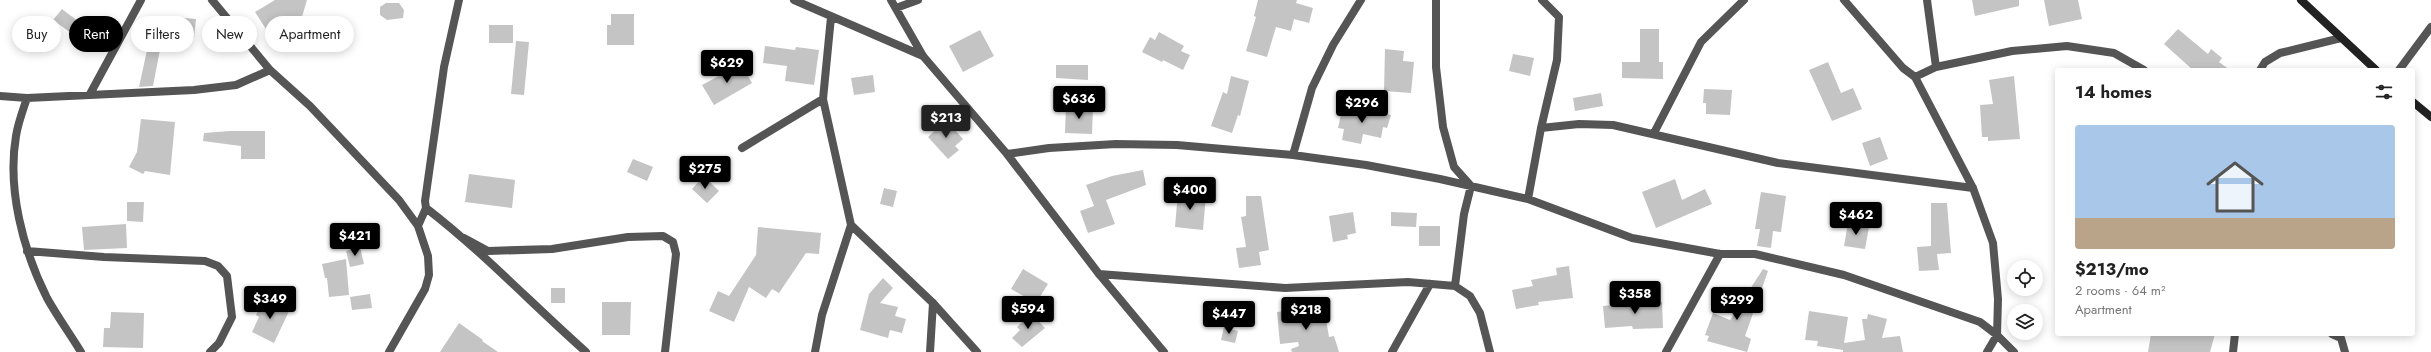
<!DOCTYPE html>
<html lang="en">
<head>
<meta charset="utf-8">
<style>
  :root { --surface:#fff; --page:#f2f2f2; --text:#222; --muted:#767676; --line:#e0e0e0; --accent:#000 }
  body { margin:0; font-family:Jost,sans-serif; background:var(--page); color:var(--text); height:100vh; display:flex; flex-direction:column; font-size:15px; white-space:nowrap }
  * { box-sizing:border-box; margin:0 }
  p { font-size:13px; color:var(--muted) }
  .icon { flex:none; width:22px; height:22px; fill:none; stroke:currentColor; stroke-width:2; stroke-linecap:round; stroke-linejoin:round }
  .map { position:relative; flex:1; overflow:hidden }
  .details { position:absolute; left:2055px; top:68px; width:360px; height:268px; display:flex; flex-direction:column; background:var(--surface); border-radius:4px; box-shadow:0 2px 10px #0003 }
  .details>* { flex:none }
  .top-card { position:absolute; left:12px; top:16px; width:380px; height:36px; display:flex; gap:8px }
  .tools { position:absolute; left:2007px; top:260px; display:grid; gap:8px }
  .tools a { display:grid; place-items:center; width:36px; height:36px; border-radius:50%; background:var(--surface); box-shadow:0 2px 10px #0003; font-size:20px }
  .price { position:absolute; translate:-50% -34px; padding:0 9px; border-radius:4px; background:var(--accent); color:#fff; font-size:13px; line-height:26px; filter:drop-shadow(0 1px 2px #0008) }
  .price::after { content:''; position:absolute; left:50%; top:24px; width:12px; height:9px; margin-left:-6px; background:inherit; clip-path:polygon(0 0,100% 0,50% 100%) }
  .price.on { background:#222; color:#fff }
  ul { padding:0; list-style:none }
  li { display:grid; align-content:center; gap:8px; height:212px; padding:0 20px }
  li+li { border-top:1px solid var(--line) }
  li span { display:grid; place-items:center; height:124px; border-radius:4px; color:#555 }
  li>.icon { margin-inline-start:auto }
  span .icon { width:72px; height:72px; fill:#fffc; stroke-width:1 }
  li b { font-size:17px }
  h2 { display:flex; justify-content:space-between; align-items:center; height:48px; padding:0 20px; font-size:17px }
  .tag { padding:0 14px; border-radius:18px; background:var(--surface); box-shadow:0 2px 10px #0003; font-size:14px; line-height:36px }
  .tag.on { background:var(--accent); color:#fff }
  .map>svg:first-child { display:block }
  .building { fill:#c4c4c4 }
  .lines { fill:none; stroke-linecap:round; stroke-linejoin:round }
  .street { stroke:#555; stroke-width:8 }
  .secondary { stroke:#222; stroke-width:8 }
</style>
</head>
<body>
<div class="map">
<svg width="2431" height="352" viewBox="0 0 2431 352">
  <rect width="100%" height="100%" fill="#fff"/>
  <path class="building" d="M275,0H307L296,37L284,38L275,43L255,12Z
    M1258,0H1297L1296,3L1313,8L1309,23L1294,19L1291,31L1276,27L1267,57L1246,51L1256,17L1254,16Z
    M1972,0H2019V6L1975,16Z
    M2044,0H2078L2082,19L2049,26Z
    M386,3H399L404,10L403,18L387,20L380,15V7Z
    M62,9L79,22L71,33L53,20Z
    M611,14H634V45H607V25H611Z
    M175,17L196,19L194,38L174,36Z
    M489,25H513V43H489Z
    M1640,29H1659V62H1663V79L1622,78V62H1640Z
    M2178,29L2208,54L2211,49L2222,58L2219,62L2230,70H2193L2164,44Z
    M980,30L994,56L963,72L949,46Z
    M151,32L163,34L153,86L139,87Z
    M1159,32L1184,46L1181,51L1190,55L1183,70L1163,60L1162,62L1142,52L1150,37L1155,40Z
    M516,41L529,42L524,95L511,94Z
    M765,46L795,50L796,47L819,50L814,85L785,81L787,66L763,63Z
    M1385,49L1404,51L1403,61L1414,62L1411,93L1384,91Z
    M1513,54L1534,58L1530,76L1509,71Z
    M1828,62L1841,93L1853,88L1862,109L1832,121L1809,70Z
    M741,64L752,83L714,105L702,85Z
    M1056,65H1088V80L1056,78Z
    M873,75L875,92L854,95L851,78Z
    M1231,76L1249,81L1240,116L1238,115L1232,133L1211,126L1223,92L1227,94Z
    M2014,76L2020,139L1988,141V137H1982L1980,105L1993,104L1989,80Z
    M1704,89L1732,90L1730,115L1706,114V103H1703Z
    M1601,93L1603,106L1575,111L1573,98Z
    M1351,105L1391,115L1387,128L1383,127L1381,138L1363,134L1361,144L1342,140L1344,129L1338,128L1342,109L1350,111Z
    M1066,106L1093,107L1092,134L1065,133Z
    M141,119L175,122L170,175L145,171L143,174L129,167L137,152Z
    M946,120L963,139L955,146L959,150L948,159L928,137Z
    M230,131H265V159H241V146L203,141L204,133Z
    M1880,137L1888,159L1870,166L1862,143Z
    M633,159L653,167L647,181L627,172Z
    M1143,170L1146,185L1106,200L1115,224L1088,233L1080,211L1094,206L1086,185L1112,176Z
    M469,174L515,180L512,208L465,202Z
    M704,176L719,191L707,203L692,189Z
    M1675,179L1682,200L1705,189L1712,204L1656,228L1642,192Z
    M884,188L897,191L893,207L880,204Z
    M1178,192L1206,195L1203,230L1175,227Z
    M1761,192L1786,196L1781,232L1773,231L1771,248L1757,246L1760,229H1755Z
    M1246,196H1261L1269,250L1259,252L1261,265L1239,268L1236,248L1246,247L1241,217L1246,216Z
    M127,202H144L143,222L127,221Z
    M1931,203H1947L1951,253L1937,254L1939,270L1919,271L1917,247L1931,246Z
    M1353,212L1356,233L1347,235L1348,239L1333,242L1329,216Z
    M1391,212L1417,213L1416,227L1391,226Z
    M1848,223L1869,227L1865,249L1844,246Z
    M126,224L127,248L84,250L82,227Z
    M1419,226H1440V246H1419Z
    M758,227L821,233L819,254L806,253L779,293L772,289L766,298L749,287L734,322L709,311L718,291L729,296L756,255Z
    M360,247L364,264L350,267L346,251Z
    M346,259L349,295L329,297L327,278H325L322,264Z
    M1569,266L1573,298L1538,302L1539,305L1516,309L1512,290L1533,286L1531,280L1557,275L1556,268Z
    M1023,269L1048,284L1036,303L1011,289Z
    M1763,269L1768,271L1745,336L1751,339L1747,352L1707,341L1709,336L1705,335L1713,313L1730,320Z
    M883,278L893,288L880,303L898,307L895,316L906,319L902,333L890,330L888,338L860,330L869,294Z
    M551,288H565V303H551Z
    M370,294L372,308L352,310L350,297Z
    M265,297L290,309L274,343L252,332L259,317L256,315Z
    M1653,301L1662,302L1663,328L1633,329L1632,326L1605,328L1603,306Z
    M602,302H631L630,335H602Z
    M1324,307L1329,337L1334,336L1339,352H1292L1291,349L1299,346L1298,342L1280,344L1277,312Z
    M1809,311L1848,317L1844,343L1865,340L1862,319H1867L1868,314L1887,319L1882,338L1900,336L1903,352H1843V350L1817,346L1818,341L1805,340Z
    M111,312L144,313L143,348L103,347L104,328H110Z
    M1031,313L1045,328L1022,347L1012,338L1020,330L1017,327Z
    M459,323L483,340L482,341L498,352H440Z
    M1224,327L1238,331L1235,343L1221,340Z
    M2151,334L2167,336V334H2215L2210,352H2148Z"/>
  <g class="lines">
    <path class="street" d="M212,0L270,70L310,106L399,200L418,226L428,256L429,275L425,289L389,352
      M794,0L923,56
      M891,0L923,56L1007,154L1099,274L1164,352
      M1436,0V67L1443,127L1454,167L1471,186L1464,214L1455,286
      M1844,0L1903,68L1915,77L1973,188L1993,243L1998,299L1997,335L1987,352
      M1927,0L1936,67
      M896,8L918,0
      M831,17L823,99L851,225L933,303L977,352
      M2260,70L2265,62L2280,53L2341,38
      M2399,70L2431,27
      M1915,77L1936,67L2012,51L2067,46L2114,53L2144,70
      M90,94L141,0
      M0,96L27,98
      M1541,128L1579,124L1613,125L1778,163L1973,188
      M1654,133L1701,42L1744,0
      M742,148L823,99
      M1007,154L1049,148L1116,144L1177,145L1293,155L1366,165L1440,179L1528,199L1632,238L1720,254H1755L1844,275L1980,322L1997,335L2014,352
      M1293,155L1312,88L1333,45L1361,0
      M1528,199L1541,128L1557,60L1559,17L1542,0
      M426,208C483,252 532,304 586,352
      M418,226L426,208L425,201L444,67L459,0
      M464,238L488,251L552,249L628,237L663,236L673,242L676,254L665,352
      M27,251L104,257L205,261L218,266L227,276L232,317L219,343L210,352
      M1099,274L1285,288L1408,282L1455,286L1470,296L1480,313L1490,352
      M2332,334L2341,338L2345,352
      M81,352C70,334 57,316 47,298C23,250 7,189 16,136C18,123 23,110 27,98L194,90L236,85L270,70
      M815,352L822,315L851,225
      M930,352L933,303
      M1392,352L1430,284
      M1666,352L1720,254
      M2233,352L2235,334"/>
    <path class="secondary" d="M2301,0L2376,70
      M2413,102L2431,117"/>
  </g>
</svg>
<div class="tools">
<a><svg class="icon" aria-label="locate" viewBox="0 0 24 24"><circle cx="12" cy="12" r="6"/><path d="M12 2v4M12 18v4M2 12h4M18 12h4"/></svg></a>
<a><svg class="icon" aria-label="layers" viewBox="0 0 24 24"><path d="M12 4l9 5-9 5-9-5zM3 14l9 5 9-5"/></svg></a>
</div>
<b class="price" style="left:727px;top:84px">$629</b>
<b class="price" style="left:1079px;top:120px">$636</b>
<b class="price" style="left:1362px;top:124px">$296</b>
<b class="price on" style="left:946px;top:139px">$213</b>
<b class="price" style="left:705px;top:190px">$275</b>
<b class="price" style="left:1190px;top:211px">$400</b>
<b class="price" style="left:1856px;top:236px">$462</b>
<b class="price" style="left:355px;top:257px">$421</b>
<b class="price" style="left:1635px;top:315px">$358</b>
<b class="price" style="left:270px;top:320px">$349</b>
<b class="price" style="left:1737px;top:321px">$299</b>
<b class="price" style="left:1028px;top:330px">$594</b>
<b class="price" style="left:1306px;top:331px">$218</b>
<b class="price" style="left:1229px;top:335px">$447</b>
<div class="top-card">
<a class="tag">Buy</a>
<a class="tag on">Rent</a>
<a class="tag">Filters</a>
<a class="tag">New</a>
<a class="tag">Apartment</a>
</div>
<section class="details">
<h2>14 homes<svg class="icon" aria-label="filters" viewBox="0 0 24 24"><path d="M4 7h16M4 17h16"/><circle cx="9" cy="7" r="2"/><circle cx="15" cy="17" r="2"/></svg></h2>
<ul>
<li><span style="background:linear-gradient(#a9c7e8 75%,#b9a48a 0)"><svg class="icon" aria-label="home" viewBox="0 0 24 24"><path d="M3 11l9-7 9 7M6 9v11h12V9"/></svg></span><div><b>$213/mo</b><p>2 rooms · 64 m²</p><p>Apartment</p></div></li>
</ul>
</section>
</div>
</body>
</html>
